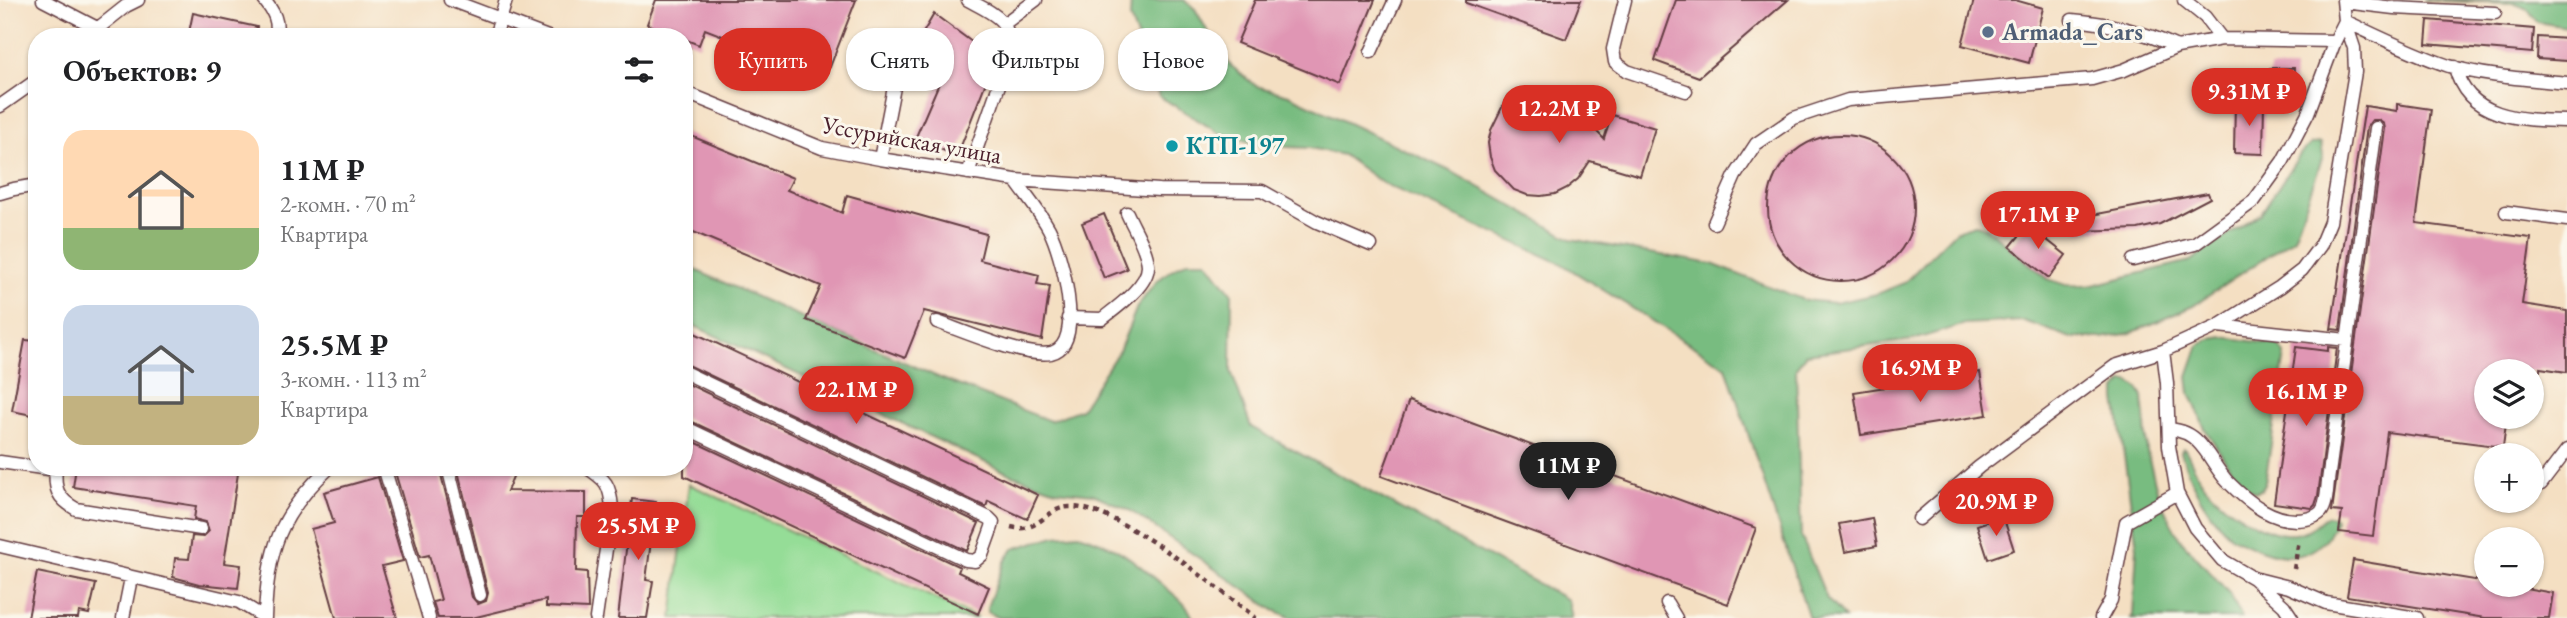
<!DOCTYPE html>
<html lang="ru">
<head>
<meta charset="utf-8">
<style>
  :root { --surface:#fff; --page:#f6f6f6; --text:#202124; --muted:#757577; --accent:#d93025 }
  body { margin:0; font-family:"EB Garamond",serif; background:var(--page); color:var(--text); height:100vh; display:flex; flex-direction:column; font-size:26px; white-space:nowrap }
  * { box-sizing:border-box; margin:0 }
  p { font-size:23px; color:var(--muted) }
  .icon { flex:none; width:38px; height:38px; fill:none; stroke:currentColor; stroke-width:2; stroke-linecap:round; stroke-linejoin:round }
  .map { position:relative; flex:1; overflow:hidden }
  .side { position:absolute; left:28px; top:28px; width:665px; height:448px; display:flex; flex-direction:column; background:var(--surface); border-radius:28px; box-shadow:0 2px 5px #0004 }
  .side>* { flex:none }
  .hud { position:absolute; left:714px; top:28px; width:665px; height:63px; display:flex; gap:14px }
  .controls { position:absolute; left:2474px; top:359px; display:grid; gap:14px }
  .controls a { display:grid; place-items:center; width:70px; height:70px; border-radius:50%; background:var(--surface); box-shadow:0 2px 5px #0004; font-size:35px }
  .price { position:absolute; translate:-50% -60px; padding:0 16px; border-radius:24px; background:var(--accent); color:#fff; font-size:23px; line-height:46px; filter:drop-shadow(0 2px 4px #0008) }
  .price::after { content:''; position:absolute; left:50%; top:42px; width:21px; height:16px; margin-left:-10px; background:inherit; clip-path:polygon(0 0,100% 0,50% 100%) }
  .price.selected { background:#222; color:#fff }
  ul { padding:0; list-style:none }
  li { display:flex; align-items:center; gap:21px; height:175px; padding:0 35px }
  li span { display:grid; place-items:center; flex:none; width:196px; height:140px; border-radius:21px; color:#555 }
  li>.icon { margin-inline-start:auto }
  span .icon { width:84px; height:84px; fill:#fffc; stroke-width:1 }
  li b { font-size:30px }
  h2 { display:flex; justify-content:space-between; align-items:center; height:84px; padding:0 35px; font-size:30px }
  .chip { padding:0 24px; border-radius:28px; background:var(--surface); box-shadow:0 2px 5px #0004; font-size:24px; line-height:63px }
  .chip.selected { background:var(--accent); color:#fff }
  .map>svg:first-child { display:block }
  .green { fill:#95dd97; stroke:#707e61; stroke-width:2 }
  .forest { fill:#78bc80; stroke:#616e56; stroke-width:2 }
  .building { fill:#e096b4 }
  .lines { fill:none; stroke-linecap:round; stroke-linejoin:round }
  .service-casing { stroke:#643c42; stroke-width:15 }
  .path { stroke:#643c42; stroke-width:4.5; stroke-dasharray:5 5; stroke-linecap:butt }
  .service { stroke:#fff; stroke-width:12 }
  .service-dot { fill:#5c6f8a; stroke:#fbf7ec; stroke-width:2.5 }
  .culture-dot { fill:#0f9aa8; stroke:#fbf7ec; stroke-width:2.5 }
  .labels { text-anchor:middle; stroke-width:6; stroke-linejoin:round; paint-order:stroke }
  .service-label { font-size:24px; font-weight:bold; fill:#4e5e75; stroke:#fbf7ec; text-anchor:start }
  .street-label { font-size:24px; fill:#4a1f2b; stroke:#fbf7ec }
  .culture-label { font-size:24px; font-weight:bold; fill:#0d838f; stroke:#fbf7ec; text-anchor:start }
</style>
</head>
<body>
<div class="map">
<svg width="2567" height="618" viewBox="0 0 2567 618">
  <rect width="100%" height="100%" fill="#fbf7ec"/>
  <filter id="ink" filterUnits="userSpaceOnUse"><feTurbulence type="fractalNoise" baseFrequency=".0143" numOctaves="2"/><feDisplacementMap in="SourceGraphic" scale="14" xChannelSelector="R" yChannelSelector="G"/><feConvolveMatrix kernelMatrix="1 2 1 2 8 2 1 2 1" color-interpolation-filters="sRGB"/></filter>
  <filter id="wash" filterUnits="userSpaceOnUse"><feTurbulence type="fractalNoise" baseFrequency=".00686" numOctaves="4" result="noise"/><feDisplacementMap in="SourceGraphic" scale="28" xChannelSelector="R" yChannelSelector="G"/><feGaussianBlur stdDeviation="1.57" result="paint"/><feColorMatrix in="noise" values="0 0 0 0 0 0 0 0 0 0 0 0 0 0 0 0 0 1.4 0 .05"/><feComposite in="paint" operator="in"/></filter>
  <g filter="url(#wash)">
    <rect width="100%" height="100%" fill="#f4dfc2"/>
    <path class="green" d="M689,484L951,606L977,618H672Z"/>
    <path class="forest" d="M1131,0H1184L1195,9L1214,43L1230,65L1256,86L1289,95L1454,173L1571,239L1712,264L1804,300L1835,303L1877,294L1904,283L1956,231L1975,225L1985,227L2048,279L2066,285L2089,286L2190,261L2261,213L2301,153L2311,144L2321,143L2323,156L2294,238L2193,306L2131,333L2102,338H2071L2024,321L1965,324L1913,340L1806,354L1796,368L1801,536L1827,599L1845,618H1809L1726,367L1560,263L1382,183L1343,155L1310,148L1264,146L1219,133L1159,96L1130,18Z
      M2423,0H2567V27L2537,22L2528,9L2513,3Z
      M1188,261H1207L1232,294L1231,371L1251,427L1568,600L1572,618H1292L1274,610L1131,511L1093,494L1056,490L1010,474L684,321V265L940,378L1050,421L1081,409L1120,349L1137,307L1156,282L1171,270Z
      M2224,337L2277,345L2285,354L2265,483L2261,490L2255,492L2239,482L2205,429L2190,393L2188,376L2199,345L2210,339Z
      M2123,382H2130L2138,388L2143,397L2147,452L2160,501L2179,538L2229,593L2242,618H2131L2133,615L2137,547L2116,399V390Z
      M2183,448L2185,449C2192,462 2197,477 2206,487C2223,508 2272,541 2300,533C2310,531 2318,523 2326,516L2334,517L2336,520C2320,561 2287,563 2251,546C2244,543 2237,540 2231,536C2206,514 2190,483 2181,452Z
      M1079,534C1118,546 1134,560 1164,586C1176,597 1186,602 1193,618H999L988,612L987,607L1004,563L1013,549L1055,536Z"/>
    <g id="blocks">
      <path class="building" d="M656,0H856L830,67L817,62L813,71L705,29L699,45L684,39V37H678L647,24Z
        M1255,0H1375L1340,85L1237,43Z
        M1466,0H1581L1566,39L1466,3Z
        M1676,0H1788L1699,77L1655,61Z
        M1974,0H2015L2043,8L2029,63L1962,45Z
        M193,13L257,27L255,37H188Z
        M934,14L995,59L957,156L915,139L949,60L920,38Z
        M2428,20L2534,29L2532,53L2426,44Z
        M2538,37L2567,39V61L2537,59Z
        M2270,68H2294L2293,96L2269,95Z
        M1508,95H1545L1559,98L1571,105L1604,139L1612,115L1655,128L1640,176L1590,161L1578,179L1567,188L1555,194L1541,196L1527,195L1514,190L1495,170L1490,157L1488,143L1491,130Z
        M2235,102L2264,103L2263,154L2234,153Z
        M2397,104L2431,109L2416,223L2531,238L2522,304L2567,311V372L2540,368V371H2487V416H2507L2503,447L2387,432L2373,536L2339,532L2342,512L2332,511L2385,129L2384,124L2378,120H2372L2367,127L2340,330L2331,329L2365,106L2397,111Z
        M684,133L793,178L787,190L842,213L847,195L986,234L980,260L1039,275L1037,284L1050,286L1042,340L924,311L905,358L806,320L821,286L684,228Z
        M1768 208a73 73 0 1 1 146 0a73 73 0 1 1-146 0Z
        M2208,193L2210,198L2160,224L2138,229L2078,231L2076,218Z
        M1104,214L1127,269L1104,278L1082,223Z
        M2028,225L2066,255L2049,278L2010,247Z
        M684,328L1038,495L1027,519L988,501L986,507L684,363Z
        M25,340L37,341V416L12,411Z
        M2296,347L2328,351V347L2337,348L2318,496L2315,505L2312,508L2274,503Z
        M1980,372L1987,415L1861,435L1854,392Z
        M684,382L979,523L967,551L684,418Z
        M1409,400L1756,528L1728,604L1381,476Z
        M684,437L960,567L958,572L989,587L978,614L684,476Z
        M76,467H239L224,563L241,565L238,588L199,584L173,577L175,558L189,559L192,536L203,537L209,531L206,522L194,519L196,506L73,487Z
        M414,467H439L472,597L478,604L486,601L488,593L457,467H517L507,491L586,492V517H577L576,571L587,572L588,609L546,607V600L472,618H438L433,602L441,600L429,555L420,557L395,472Z
        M378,477L403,561L382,566L397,618H336L311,529L334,523L324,492Z
        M632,499L656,502L646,580L653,581L647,618H618Z
        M2003,516L2014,550L1988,559L1977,525Z
        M1872,518L1877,546L1845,552L1839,524Z
        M2353,560L2487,582V584H2503L2553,593L2549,618H2485L2347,596Z
        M37,572L96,584L89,614L79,612L78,618H28Z"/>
    </g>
  </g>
  <g filter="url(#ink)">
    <use href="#blocks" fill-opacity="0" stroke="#643c42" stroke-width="2"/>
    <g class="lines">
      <g class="service-casing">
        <path id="service" d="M43,0L97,28
          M264,0C274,12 279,21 276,37
          M450,0L548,37
          M968,0C996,15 1011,19 1010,54L968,173
          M1625,0L1613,49L1615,62L1627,71L1686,91
          M2184,0L2205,17L2222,39
          M2343,0L2345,21C2379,37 2413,54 2449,66C2486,77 2529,79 2567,83
          M2344,2L2394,8L2495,13
          M2072,20C2110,23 2142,31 2177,47
          M1005,23L1036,0
          M87,37L126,6L138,0
          M495,37L506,0
          M1371,52L1395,0
          M2455,67C2467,119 2522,120 2567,121
          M684,92L822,148L880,159L1015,180L1159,190L1262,191L1317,222L1371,245
          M0,106L37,80
          M880,159L903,41
          M0,193L14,189L37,185
          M2506,212L2567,220
          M1714,223L1735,176L1756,144L1794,118L1848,100L2092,79L2124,70L2177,47L2222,39L2335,41L2345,21
          M2133,260L2195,244L2254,201L2283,161L2308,113L2335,41
          M1068,318L1102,319C1116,308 1149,285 1148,265C1147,249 1134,229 1127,213
          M937,322C963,331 1025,358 1051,353C1087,345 1061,252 1049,229C1040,212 1026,196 1015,180
          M2218,326L2347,340
          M684,372L989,518L993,522L992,527L982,555L975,561L966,560L684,427
          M2169,429C2180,430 2190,433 2198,442C2209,453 2216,469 2227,481C2248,502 2275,525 2306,519C2312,518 2317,516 2321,512C2327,505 2327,489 2328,481L2376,128
          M0,462L56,470
          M56,467C54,489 57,498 76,509L201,529
          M384,467L429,618
          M448,467L480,595
          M586,467C606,480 610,484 612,508L596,618
          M2541,484L2567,450
          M1919,519L1979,467L2115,366L2163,351
          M0,546L239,602L265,618
          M2257,579L2289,587L2326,603L2417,618
          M1667,603L1676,618
          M123,618L131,578
          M265,618C267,551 279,514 330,467
          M2101,618L2111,600L2126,522L2177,493
          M2292,618L2284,606L2253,578L2222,560L2195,528L2177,493L2169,446L2167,383L2163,351L2218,326L2280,287L2302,270L2320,246L2330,222L2355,72L2354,48L2345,21"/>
      </g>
      <path class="path" d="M1011,527C1039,534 1045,508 1069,507C1117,505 1217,588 1256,618
        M2294,569L2299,540"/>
      <use href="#service" class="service"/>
    </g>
  </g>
  <circle class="service-dot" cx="1988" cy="32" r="7"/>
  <circle class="culture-dot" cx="1172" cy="146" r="7"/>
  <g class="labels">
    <g class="service-label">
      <text x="2002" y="40">Armada_Cars</text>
    </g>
    <g class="street-label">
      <text transform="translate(912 140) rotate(10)" y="8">Уссурийская улица</text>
    </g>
    <g class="culture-label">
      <text x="1186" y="154">КТП-197</text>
    </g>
  </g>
</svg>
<div class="controls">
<a><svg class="icon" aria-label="layers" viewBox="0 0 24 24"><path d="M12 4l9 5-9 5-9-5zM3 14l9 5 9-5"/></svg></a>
<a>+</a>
<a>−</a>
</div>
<b class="price" style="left:2249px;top:128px">9.31M ₽</b>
<b class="price" style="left:1559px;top:145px">12.2M ₽</b>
<b class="price" style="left:2038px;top:251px">17.1M ₽</b>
<b class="price" style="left:1920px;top:404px">16.9M ₽</b>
<b class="price" style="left:856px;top:426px">22.1M ₽</b>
<b class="price" style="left:2306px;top:428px">16.1M ₽</b>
<b class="price selected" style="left:1568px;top:502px">11M ₽</b>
<b class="price" style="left:1996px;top:538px">20.9M ₽</b>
<b class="price" style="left:638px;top:562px">25.5M ₽</b>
<div class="hud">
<a class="chip selected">Купить</a>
<a class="chip">Снять</a>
<a class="chip">Фильтры</a>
<a class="chip">Новое</a>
</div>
<section class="side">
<h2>Объектов: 9<svg class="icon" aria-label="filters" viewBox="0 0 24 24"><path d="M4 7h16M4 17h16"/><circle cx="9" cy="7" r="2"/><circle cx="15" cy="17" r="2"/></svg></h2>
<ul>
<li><span style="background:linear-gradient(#ffd9b3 70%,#8fb573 0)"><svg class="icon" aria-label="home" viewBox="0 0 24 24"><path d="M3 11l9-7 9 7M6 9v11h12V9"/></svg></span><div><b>11M ₽</b><p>2-комн. · 70 m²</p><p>Квартира</p></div></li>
<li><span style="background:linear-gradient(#c9d6e8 65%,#c2b280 0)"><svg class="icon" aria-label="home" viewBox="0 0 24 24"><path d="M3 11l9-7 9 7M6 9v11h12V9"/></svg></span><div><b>25.5M ₽</b><p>3-комн. · 113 m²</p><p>Квартира</p></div></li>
</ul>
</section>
</div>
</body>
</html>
